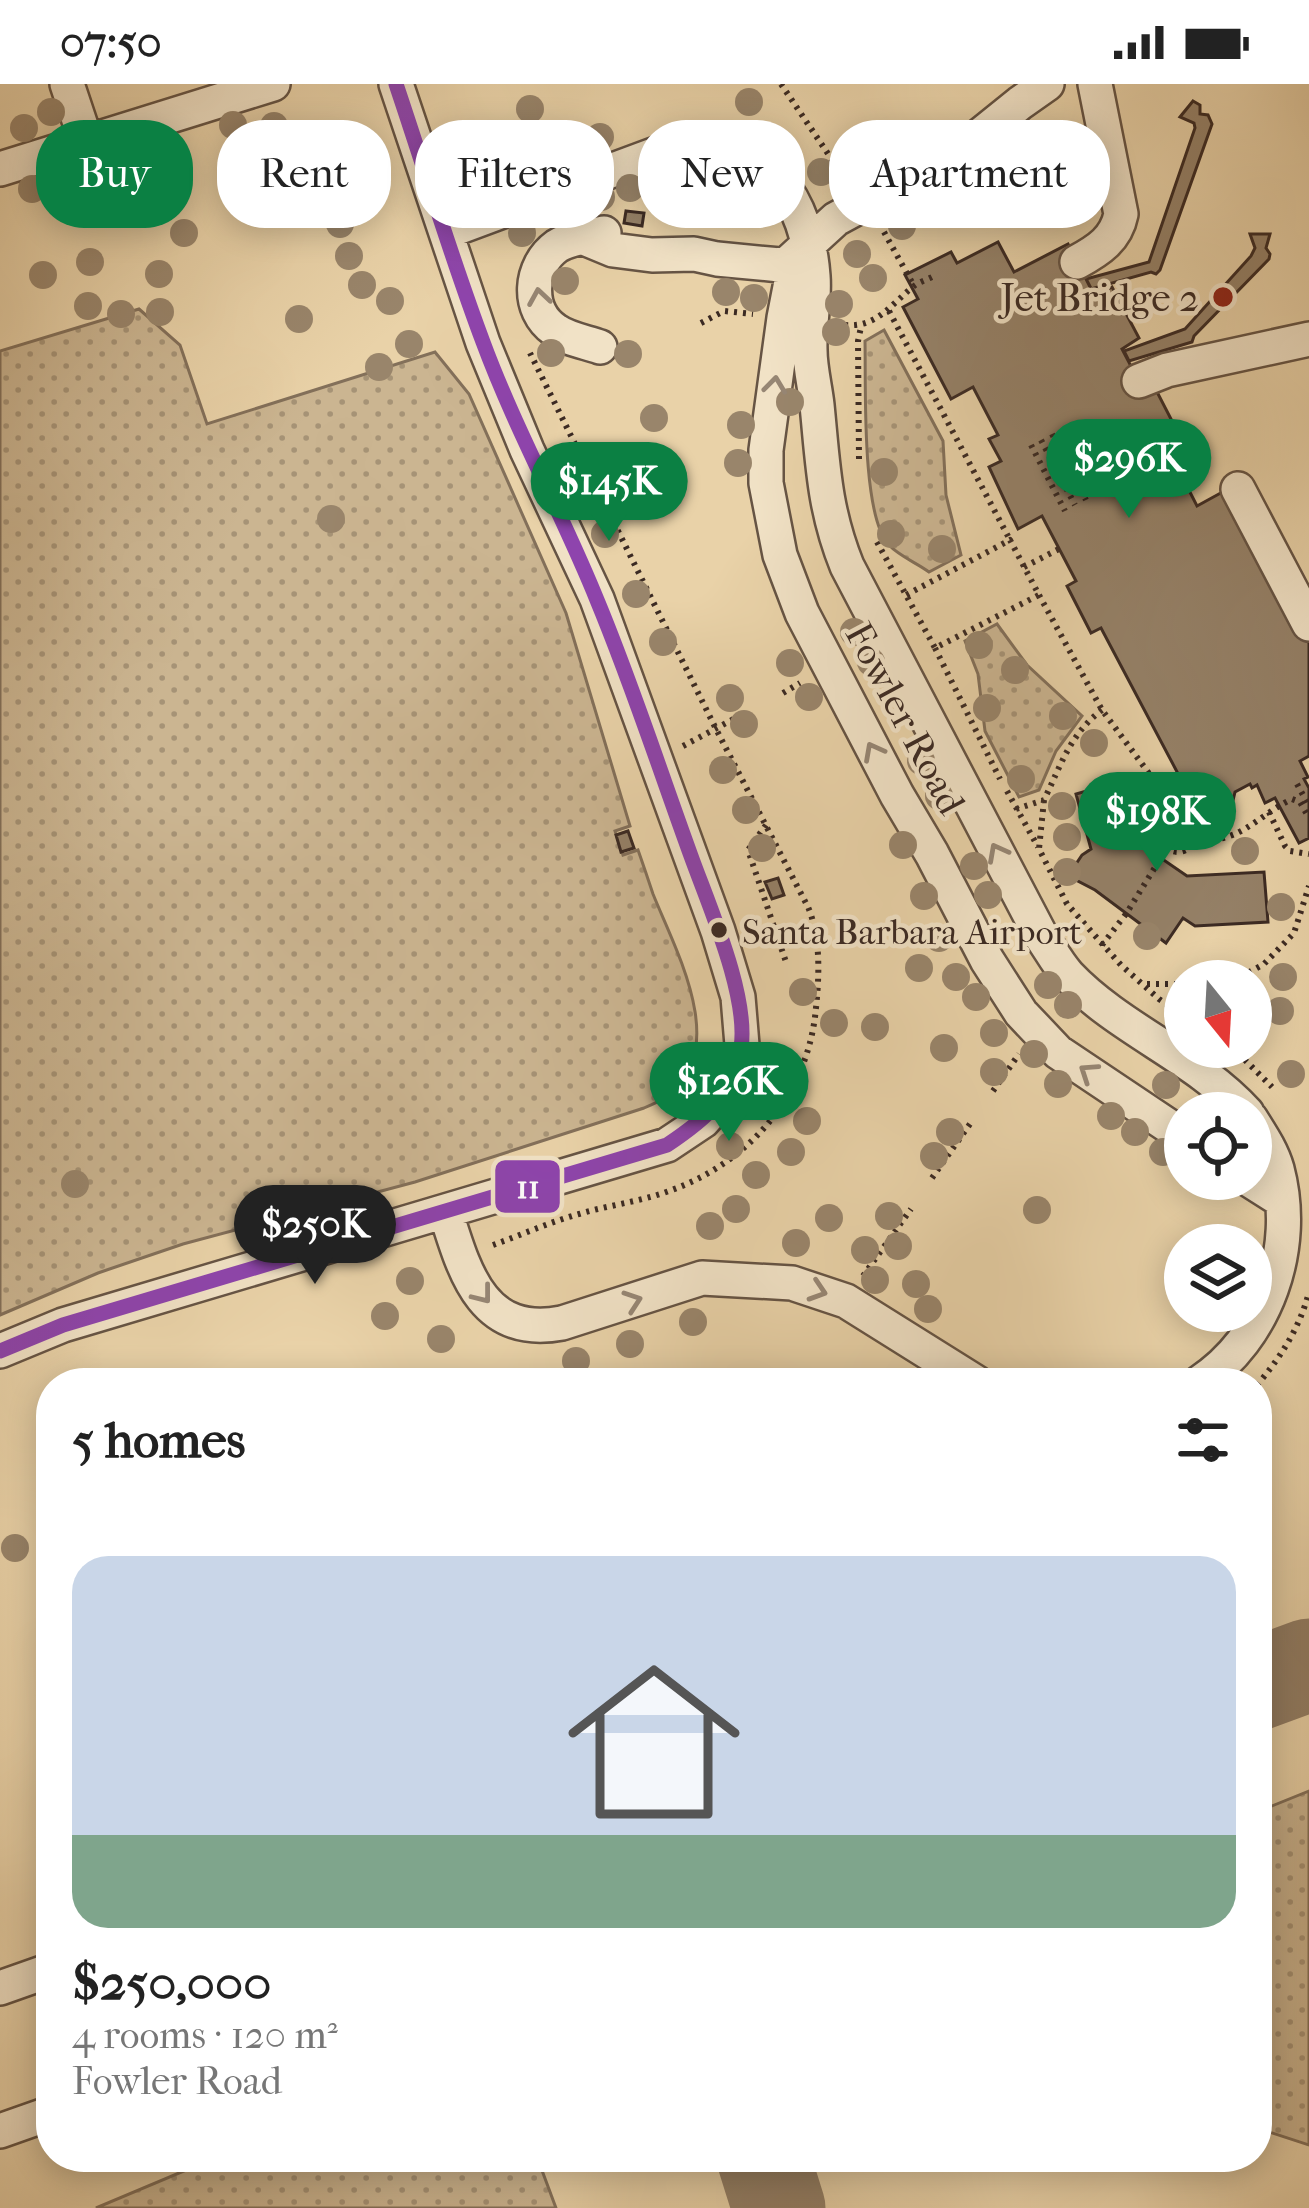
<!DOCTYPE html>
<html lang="en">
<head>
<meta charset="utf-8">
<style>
  :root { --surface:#fff; --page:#f2f2f2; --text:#222; --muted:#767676; --line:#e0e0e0; --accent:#0b8043 }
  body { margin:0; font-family:"IM FELL French Canon",serif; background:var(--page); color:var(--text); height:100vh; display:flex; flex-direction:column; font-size:45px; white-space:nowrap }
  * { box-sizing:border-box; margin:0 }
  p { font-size:39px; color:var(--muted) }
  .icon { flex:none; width:66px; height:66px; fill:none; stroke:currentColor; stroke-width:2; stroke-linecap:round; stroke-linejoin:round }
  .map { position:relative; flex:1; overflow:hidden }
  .details { position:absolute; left:36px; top:1284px; width:1236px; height:804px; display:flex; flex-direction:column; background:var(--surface); border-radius:48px; box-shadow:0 6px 30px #0003 }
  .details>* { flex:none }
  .guide { position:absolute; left:36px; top:36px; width:1239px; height:108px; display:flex; gap:24px }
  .needle { width:78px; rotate:162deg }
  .controls { position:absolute; left:1164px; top:876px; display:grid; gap:24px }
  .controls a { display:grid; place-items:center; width:108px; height:108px; border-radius:50%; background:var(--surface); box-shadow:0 6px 30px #0003; font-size:60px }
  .price { position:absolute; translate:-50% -102px; padding:0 27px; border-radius:42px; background:var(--accent); color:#fff; font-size:39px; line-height:78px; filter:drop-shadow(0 3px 6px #0008) }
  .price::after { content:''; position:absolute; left:50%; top:72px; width:36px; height:27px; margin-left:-18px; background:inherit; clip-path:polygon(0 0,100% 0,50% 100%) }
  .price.active { background:#222; color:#fff }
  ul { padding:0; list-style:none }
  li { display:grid; align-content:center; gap:24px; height:636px; padding:0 36px }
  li+li { border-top:3px solid var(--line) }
  li span { display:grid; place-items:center; height:372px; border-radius:36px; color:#555 }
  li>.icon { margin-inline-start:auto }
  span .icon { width:216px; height:216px; fill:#fffc; stroke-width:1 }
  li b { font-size:51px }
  h2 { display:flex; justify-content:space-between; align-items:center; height:144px; padding:0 36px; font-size:51px }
  .pill { padding:0 42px; border-radius:48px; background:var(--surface); box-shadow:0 6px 30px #0003; font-size:42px; line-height:108px }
  .pill.active { background:var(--accent); color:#fff }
  .status { display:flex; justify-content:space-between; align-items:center; height:84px; padding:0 60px; background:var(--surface); direction:ltr }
  .status svg { height:33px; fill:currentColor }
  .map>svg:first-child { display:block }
  .grass { fill:url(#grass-dots); stroke:#83705a; stroke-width:3 }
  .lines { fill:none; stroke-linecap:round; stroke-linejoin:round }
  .taxiway { stroke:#927e66; stroke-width:93 }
  .building { fill:#958168; stroke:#3b2a23; stroke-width:3 }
  .minor-casing { stroke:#665444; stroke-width:38 }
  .path { stroke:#3b2a23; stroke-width:6; stroke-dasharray:3 6; stroke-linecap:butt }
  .minor { stroke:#f1e2c6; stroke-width:33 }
  .bus-1-casing { stroke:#f1e2c6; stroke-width:24 }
  .bus-1 { stroke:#8e44ad; stroke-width:15 }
  .tree { fill:#99856b }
  .oneway { stroke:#968674 }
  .poi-dot { fill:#8f2418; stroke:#f1e2c6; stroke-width:4.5 }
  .bus-dot { fill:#3b2a23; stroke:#f1e2c6; stroke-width:4.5 }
  .labels { text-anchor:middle; stroke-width:9; stroke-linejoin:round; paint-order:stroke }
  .bus-label { font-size:36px; fill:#3b2a23; stroke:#f1e2c6; text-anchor:start }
  .poi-label { font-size:39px; fill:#3b2a23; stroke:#f1e2c6; text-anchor:end }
  .street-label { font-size:39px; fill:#3b2a23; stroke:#f1e2c6 }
  .line-badge { stroke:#f1e2c6; stroke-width:4.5 }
  .badge-label { font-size:33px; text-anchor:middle; font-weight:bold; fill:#fff }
</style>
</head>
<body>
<div class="status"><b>07:50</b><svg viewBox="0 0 49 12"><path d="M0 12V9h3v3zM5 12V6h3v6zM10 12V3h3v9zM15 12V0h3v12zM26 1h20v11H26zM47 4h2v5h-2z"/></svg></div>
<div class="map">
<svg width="1309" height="2124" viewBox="0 0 1309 2124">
  <defs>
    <pattern id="grass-dots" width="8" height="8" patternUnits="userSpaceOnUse" patternTransform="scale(3)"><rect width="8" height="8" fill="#cbb591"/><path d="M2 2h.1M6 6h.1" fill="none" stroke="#a69376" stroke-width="1.8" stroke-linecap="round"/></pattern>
  </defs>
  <rect width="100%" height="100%" fill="#e9d2a8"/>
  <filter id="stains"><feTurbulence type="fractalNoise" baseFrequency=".00167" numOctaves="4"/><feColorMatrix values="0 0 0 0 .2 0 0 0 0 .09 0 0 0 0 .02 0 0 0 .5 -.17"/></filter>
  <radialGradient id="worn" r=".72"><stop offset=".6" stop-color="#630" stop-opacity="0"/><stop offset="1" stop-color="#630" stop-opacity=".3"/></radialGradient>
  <path class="grass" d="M139,225L180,261L207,340L435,268L469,310L566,529L630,742L615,747L623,771L638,766C643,780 648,795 653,810C675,865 730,963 669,1011C662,1017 652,1020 644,1024L415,1098L183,1160L98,1189L0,1231V267Z
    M884,246L943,357L946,411L961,471L929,488C917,479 899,472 889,461C861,432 866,300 865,257Z
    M997,540L1027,581L1082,632L1056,667L1039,706L1019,713L985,647L978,590L965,557Z
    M1309,1707V2061L1257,2044V1728Z
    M217,2073H537L556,2124H96Z"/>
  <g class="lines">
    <path class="taxiway" d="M1257,1600L1309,1581
      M763,2073L779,2124"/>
  </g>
  <path class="building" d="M1193,17L1200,21V30L1208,31L1212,40L1160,186L1156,190L1151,188L1091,205L1086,195L1149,178L1195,44L1194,39L1180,33Z
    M1085,110L1093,125L1061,142L1053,126Z
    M626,127L644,129L642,142L624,139Z
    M1250,150H1270L1266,164L1270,170L1269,175L1194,252L1192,258L1129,277L1124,267L1185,245L1251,172L1255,164Z
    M998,158L1014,188L1068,160L1095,212L1112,203L1139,254L1122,265L1144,307L1154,302L1188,368L1173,375L1197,422L1228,405L1309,559V672L1300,677L1308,693L1304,695L1309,704V754L1299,759L1275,714L1265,719L1257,701L1252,704L1250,700L1235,708L1231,725L1222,733L1203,736L1189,728L1183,717L1184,701L1101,544L1091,549L1067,502L1076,497L1042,432L1018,445L989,383L1001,377L989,355L998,351L973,303L951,315L903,223L918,215L905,191L951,168L957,179Z
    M1124,696L1141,751L1136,757L1187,792L1264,788L1268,838L1195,842L1183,834L1166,859L1095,806L1076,796V780L1082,771L1091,765L1076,710Z
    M628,747L634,764L621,768L616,751Z
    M778,794L784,811L772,815L765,798Z"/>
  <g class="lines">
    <g class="minor-casing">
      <path id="minor" d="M67,0L86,57
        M0,85L273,0
        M446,148L683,60C766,49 808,119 813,192C815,217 809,241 810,266C810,284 815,303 817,321C823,381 824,425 847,482L1041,852C1050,865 1058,880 1068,891C1120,946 1196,973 1247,1029
        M584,154L613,166L652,171L694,170L717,175L780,181L789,178L836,135L958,69L1020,19L1047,0
        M808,161L791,198L784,234L766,366V399L780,471L802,529L897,711L932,770L987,876L1021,929L1058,968L1185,1053
        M1077,178C1099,166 1116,155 1121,130L1095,0
        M600,263C586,258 567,255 555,246C526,226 529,182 557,162C570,154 589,152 604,149
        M1139,297L1167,286L1309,255
        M1238,405L1309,540
        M1248,1095L1281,1116
        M446,1129C465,1190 483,1254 562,1239L702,1194L792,1199L846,1217L977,1299
        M0,1267L63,1241L667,1061L703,1037L720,1018L732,996L742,961L738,913L718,847L597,515L527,366L483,259L396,0
        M1199,1299C1267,1254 1298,1164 1277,1085C1272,1067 1261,1051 1251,1035
        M0,1904L51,1886
        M0,2047L51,2029"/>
    </g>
    <path class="path" d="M781,0L845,95
      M884,148L914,202
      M889,227L1010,456
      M701,239L724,227L753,230
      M845,241C877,244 891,220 914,202C919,198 926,196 932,193
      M1052,350L1086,416
      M1041,356L1075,421
      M1031,361L1065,427
      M859,375L858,257L861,243
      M877,458L935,564L1039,511L1010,456L906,511
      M1024,483L1059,465
      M1039,511L1102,626L1148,688L1172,735
      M935,564L1000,695
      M783,609L800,599
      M683,662L743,630
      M1297,700L1309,722
      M1007,707L1038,763
      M1044,716L1039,765L1067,820L1121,881L1159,915L1185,932
      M1016,725L1044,716C1061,681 1070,650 1102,626
      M1269,728L1285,762L1290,767L1309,770
      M1161 751a17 17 0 1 1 34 0a17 17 0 1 1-34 0Z
      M766,741L748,766L786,878
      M1195,754C1237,763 1258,731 1292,715L1300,718L1309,734
      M1102,861L1126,830L1167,764
      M1233,897L1264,880L1294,849L1309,802
      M1147,900H1185
      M1232,963L1272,1003
      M993,1007L1019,970
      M932,1094L972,1037
      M493,1161C521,1151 550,1138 579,1130C609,1121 639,1118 669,1107C746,1080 804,1016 815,933C819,898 822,856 808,823L716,645L530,269
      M863,1192L911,1125
      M1257,1301C1281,1273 1300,1243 1309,1208"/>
    <use href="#minor" class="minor"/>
    <g class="bus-1-casing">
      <path id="bus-1" d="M0,1267L63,1241L667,1061C706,1035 733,1013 741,964C749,912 709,822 691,772C660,687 632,600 597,516C562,429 516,347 483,258C451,173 425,86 396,0"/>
    </g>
    <use href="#bus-1" class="bus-1"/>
  </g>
  <g class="tree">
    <circle cx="749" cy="18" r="14"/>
    <circle cx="530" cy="25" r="14"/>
    <circle cx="51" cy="28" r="14"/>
    <circle cx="233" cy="41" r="14"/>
    <circle cx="274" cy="42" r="14"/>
    <circle cx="24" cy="44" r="14"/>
    <circle cx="600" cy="53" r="14"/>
    <circle cx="473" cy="56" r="14"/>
    <circle cx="302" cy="58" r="14"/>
    <circle cx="156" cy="66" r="14"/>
    <circle cx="572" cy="69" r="14"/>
    <circle cx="129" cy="75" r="14"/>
    <circle cx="501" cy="78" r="14"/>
    <circle cx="322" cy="82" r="14"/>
    <circle cx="821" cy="88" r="14"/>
    <circle cx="65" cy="93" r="14"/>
    <circle cx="630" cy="104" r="14"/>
    <circle cx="32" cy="105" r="14"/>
    <circle cx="332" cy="111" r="14"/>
    <circle cx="601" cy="113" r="14"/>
    <circle cx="254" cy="122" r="14"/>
    <circle cx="576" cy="125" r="14"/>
    <circle cx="340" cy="140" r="14"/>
    <circle cx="902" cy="142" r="14"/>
    <circle cx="184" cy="149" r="14"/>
    <circle cx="522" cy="149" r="14"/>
    <circle cx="857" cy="170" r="14"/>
    <circle cx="349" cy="172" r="14"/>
    <circle cx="90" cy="178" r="14"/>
    <circle cx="159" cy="190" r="14"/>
    <circle cx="43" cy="191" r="14"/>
    <circle cx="873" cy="194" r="14"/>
    <circle cx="565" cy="197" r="14"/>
    <circle cx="362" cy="201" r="14"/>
    <circle cx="726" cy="208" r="14"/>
    <circle cx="754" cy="214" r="14"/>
    <circle cx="390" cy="217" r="14"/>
    <circle cx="839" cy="220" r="14"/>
    <circle cx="88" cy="222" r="14"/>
    <circle cx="160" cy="228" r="14"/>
    <circle cx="121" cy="230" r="14"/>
    <circle cx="299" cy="235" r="14"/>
    <circle cx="836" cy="248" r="14"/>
    <circle cx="409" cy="260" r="14"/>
    <circle cx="551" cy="269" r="14"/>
    <circle cx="628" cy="270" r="14"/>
    <circle cx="379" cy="283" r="14"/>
    <circle cx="790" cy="318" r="14"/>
    <circle cx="654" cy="334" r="14"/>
    <circle cx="741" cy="341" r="14"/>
    <circle cx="738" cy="379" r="14"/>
    <circle cx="884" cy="388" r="14"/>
    <circle cx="331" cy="435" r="14"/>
    <circle cx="605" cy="450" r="14"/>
    <circle cx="891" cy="450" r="14"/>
    <circle cx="942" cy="465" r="14"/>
    <circle cx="636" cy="510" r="14"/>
    <circle cx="854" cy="548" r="14"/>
    <circle cx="663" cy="558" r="14"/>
    <circle cx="979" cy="561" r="14"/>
    <circle cx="871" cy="578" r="14"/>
    <circle cx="790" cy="579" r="14"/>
    <circle cx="1015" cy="586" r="14"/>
    <circle cx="809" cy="613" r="14"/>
    <circle cx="730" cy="614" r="14"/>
    <circle cx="987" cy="624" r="14"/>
    <circle cx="1063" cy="632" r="14"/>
    <circle cx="744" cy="640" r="14"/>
    <circle cx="1094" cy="659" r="14"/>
    <circle cx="921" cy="677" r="14"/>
    <circle cx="723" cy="686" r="14"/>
    <circle cx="1021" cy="695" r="14"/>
    <circle cx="1144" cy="710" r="14"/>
    <circle cx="939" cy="712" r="14"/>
    <circle cx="1062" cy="722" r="14"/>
    <circle cx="746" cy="726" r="14"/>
    <circle cx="1067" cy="753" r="14"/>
    <circle cx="903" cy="761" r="14"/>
    <circle cx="762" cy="764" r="14"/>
    <circle cx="1245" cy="767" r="14"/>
    <circle cx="974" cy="782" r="14"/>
    <circle cx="1067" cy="788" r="14"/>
    <circle cx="988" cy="811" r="14"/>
    <circle cx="924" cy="812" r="14"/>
    <circle cx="1281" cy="823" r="14"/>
    <circle cx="1147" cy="852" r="14"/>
    <circle cx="939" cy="854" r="14"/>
    <circle cx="919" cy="884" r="14"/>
    <circle cx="956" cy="893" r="14"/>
    <circle cx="1283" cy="893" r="14"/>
    <circle cx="1048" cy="901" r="14"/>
    <circle cx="803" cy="908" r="14"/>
    <circle cx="976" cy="913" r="14"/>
    <circle cx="1068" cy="921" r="14"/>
    <circle cx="1280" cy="927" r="14"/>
    <circle cx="834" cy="939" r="14"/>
    <circle cx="875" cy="943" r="14"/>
    <circle cx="994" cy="949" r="14"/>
    <circle cx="944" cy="964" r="14"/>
    <circle cx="1034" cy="970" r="14"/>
    <circle cx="994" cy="988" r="14"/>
    <circle cx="1291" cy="990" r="14"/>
    <circle cx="1058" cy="1000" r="14"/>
    <circle cx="1166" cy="1001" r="14"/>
    <circle cx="1111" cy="1032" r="14"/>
    <circle cx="807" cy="1037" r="14"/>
    <circle cx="950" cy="1048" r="14"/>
    <circle cx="1135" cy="1048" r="14"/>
    <circle cx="730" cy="1062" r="14"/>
    <circle cx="791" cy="1068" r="14"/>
    <circle cx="1163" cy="1068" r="14"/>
    <circle cx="934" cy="1072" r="14"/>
    <circle cx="756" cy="1091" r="14"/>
    <circle cx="75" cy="1100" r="14"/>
    <circle cx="736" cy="1125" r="14"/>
    <circle cx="1037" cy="1126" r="14"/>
    <circle cx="889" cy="1132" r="14"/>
    <circle cx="829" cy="1134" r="14"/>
    <circle cx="710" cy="1142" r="14"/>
    <circle cx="796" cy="1159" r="14"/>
    <circle cx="898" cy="1162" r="14"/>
    <circle cx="865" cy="1166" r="14"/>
    <circle cx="875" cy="1196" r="14"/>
    <circle cx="410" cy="1197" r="14"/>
    <circle cx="916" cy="1200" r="14"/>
    <circle cx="928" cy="1225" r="14"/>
    <circle cx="385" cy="1232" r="14"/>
    <circle cx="693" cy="1238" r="14"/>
    <circle cx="441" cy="1255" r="14"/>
    <circle cx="630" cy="1260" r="14"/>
    <circle cx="576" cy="1277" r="14"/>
    <circle cx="15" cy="1464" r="14"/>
  </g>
  <defs><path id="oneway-chevron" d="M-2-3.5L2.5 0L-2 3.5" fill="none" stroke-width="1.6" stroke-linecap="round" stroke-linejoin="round" transform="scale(3)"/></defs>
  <g class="oneway">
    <use href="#oneway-chevron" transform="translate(539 213) rotate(-99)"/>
    <use href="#oneway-chevron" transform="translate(775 301) rotate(-83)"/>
    <use href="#oneway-chevron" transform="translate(873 667) rotate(-118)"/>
    <use href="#oneway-chevron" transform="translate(997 768) rotate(-118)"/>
    <use href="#oneway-chevron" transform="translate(1088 988) rotate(-146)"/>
    <use href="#oneway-chevron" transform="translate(818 1207) rotate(18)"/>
    <use href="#oneway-chevron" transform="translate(483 1211) rotate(52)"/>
    <use href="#oneway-chevron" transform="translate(633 1217) rotate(-19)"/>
  </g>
  <circle class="poi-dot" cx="1223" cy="213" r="12"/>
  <circle class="bus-dot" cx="719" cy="846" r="10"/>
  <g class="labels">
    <g class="bus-label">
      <text x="742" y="860">Santa Barbara Airport</text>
    </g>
    <g class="poi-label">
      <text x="1199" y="227">Jet Bridge 2</text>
    </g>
    <g class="street-label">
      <text transform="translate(906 634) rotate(62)" y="14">Fowler Road</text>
    </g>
  </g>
  <rect class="line-badge" x="493" y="1074" width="69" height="57" rx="12" fill="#8e44ad"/>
  <g class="badge-label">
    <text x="528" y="1114">11</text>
  </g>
  <rect width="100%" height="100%" filter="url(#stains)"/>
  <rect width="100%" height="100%" fill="url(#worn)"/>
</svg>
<div class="controls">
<a><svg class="needle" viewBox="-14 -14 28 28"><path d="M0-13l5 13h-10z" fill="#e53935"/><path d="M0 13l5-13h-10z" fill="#767676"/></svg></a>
<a><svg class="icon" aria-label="locate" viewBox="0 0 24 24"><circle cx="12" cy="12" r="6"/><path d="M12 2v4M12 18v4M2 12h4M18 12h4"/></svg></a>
<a><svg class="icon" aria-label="layers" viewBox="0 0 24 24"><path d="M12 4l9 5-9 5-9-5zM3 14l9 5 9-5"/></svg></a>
</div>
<b class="price" style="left:1129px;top:437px">$296K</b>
<b class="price" style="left:609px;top:460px">$145K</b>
<b class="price" style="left:1157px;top:790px">$198K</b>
<b class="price" style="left:729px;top:1060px">$126K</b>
<b class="price active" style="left:315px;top:1203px">$250K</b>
<div class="guide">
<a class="pill active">Buy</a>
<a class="pill">Rent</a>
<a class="pill">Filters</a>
<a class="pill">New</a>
<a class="pill">Apartment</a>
</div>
<section class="details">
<h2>5 homes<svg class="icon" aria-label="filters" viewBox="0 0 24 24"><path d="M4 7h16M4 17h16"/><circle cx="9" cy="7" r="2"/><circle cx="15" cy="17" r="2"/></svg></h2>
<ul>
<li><span style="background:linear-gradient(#c9d6e8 75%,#7fa58c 0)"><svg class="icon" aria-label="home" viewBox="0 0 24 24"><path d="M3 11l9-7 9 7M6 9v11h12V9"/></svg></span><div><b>$250,000</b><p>4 rooms · 120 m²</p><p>Fowler Road</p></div></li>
</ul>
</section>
</div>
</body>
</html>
